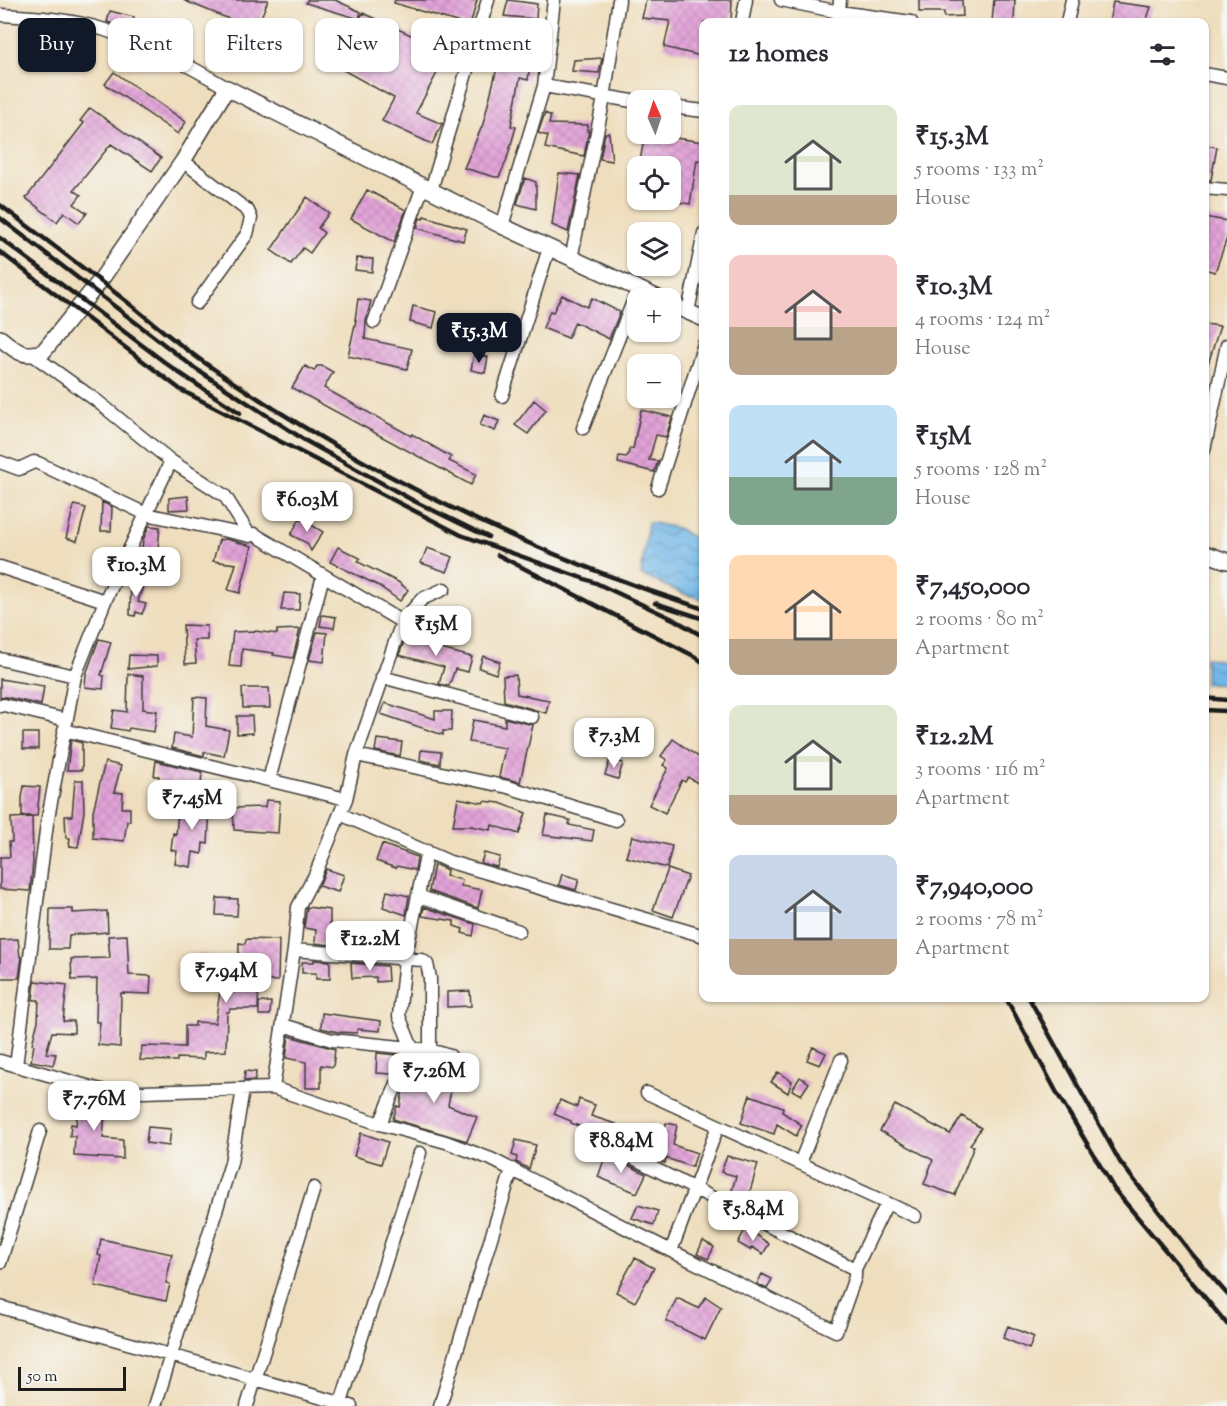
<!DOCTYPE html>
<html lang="en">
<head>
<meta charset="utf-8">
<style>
  :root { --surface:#fff; --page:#f7f7f7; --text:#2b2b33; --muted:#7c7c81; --accent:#111827 }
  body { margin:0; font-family:"Sorts Mill Goudy",serif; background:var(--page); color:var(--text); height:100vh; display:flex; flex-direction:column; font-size:22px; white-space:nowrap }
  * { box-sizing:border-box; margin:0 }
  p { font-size:20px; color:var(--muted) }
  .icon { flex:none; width:33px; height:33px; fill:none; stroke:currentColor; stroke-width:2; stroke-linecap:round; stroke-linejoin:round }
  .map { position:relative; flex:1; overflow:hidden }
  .drawer { position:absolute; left:699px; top:18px; width:510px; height:984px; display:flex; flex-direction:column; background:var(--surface); border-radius:12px; box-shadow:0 2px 4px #0004 }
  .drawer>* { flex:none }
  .hud { position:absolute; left:18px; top:18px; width:570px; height:54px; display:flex; gap:12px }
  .needle { width:39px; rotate:357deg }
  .controls { position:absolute; left:627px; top:90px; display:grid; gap:12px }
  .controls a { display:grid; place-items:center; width:54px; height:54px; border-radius:12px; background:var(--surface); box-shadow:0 2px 4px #0004; font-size:30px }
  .scale { position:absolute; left:18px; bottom:15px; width:108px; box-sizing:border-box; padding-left:6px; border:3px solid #1c1c1c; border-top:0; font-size:16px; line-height:21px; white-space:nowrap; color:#1c1c1c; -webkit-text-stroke:4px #f6f6f2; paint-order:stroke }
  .price { position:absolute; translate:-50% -51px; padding:0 14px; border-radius:12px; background:#fff; color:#222; font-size:20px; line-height:39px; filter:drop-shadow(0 2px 3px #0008) }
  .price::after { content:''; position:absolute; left:50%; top:36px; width:18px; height:14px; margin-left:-9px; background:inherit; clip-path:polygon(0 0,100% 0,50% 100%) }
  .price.current { background:var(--accent); color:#fff }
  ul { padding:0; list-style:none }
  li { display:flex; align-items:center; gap:18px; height:150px; padding:0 30px }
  li span { display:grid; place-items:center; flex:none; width:168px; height:120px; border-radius:12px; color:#555 }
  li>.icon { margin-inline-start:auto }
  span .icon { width:72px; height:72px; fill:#fffc; stroke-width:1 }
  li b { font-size:26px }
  h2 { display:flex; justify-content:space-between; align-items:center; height:72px; padding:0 30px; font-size:26px }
  .pill { padding:0 21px; border-radius:12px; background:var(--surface); box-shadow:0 2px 4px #0004; font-size:21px; line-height:54px }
  .pill.current { background:var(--accent); color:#fff }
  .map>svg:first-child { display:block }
  .water { fill:url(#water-waves); stroke:#466982; stroke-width:1.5 }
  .building { fill:url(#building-cross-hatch) }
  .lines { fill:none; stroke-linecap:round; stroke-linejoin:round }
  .minor-casing { stroke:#3c3934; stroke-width:15 }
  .tertiary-casing { stroke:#3c3934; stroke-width:18 }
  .minor { stroke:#fff; stroke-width:12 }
  .tertiary { stroke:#fff; stroke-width:15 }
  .rail { stroke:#1c1c1c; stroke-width:4.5 }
</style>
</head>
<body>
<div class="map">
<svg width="1227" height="1406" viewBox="0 0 1227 1406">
  <defs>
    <pattern id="water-waves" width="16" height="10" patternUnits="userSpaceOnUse" patternTransform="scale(1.5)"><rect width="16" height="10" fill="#71b6e7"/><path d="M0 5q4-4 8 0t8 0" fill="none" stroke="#5c93ba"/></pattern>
    <pattern id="building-cross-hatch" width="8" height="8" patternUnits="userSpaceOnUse" patternTransform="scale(1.5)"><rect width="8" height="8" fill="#e2a3d8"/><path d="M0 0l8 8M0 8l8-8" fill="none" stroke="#c18cb9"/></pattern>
  </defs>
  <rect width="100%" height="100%" fill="#f6f6f2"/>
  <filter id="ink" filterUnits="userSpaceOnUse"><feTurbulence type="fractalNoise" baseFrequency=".0167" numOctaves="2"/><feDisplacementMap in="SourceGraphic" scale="12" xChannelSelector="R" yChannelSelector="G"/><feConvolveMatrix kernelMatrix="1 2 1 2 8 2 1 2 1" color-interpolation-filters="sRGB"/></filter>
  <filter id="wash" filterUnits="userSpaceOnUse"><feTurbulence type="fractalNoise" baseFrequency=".008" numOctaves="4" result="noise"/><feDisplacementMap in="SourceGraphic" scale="24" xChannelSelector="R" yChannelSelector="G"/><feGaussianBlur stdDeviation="1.35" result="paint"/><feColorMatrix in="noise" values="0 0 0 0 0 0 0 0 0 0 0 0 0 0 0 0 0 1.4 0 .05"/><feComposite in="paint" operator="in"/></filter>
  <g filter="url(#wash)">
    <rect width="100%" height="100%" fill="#efdebd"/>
    <path class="water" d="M648,522L677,528L703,543V599L684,594L641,575Z
      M1205,657L1227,662V683L1205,684Z"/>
    <g id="blocks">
      <path class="building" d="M183,0H268L256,30Z
        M307,0H335L361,12L359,19L306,3Z
        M395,0H477L470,26L394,3Z
        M508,0L537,4L536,19L504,16Z
        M646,0H732L731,22H704V47L701,56L664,47L670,21L642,18Z
        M919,0H962L963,16L944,17V12H919Z
        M994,0H1015L1014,22H992Z
        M1113,2L1151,7L1146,22H1109Z
        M110,11L134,17L131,30L107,22Z
        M363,13L448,52L416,113L442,124L432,144L382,121L394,98L334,65Z
        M502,48L532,50L528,80L520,78L511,126L516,127L506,162L499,177H495L464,168L483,124Z
        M602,58L599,73L572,71L574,60Z
        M114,72L186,122L178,134L105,84Z
        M90,108L161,158L152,171L111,144L74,190L81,195L74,204L87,213L79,223L64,212L57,222L26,198L84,123L80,121Z
        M545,113L551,116L549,124L588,125L587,131H589L584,156L545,148L548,136L538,133Z
        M605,133H609L612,161L600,159Z
        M645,134L704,142V161L697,160L690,204L670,201V166H639Z
        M1204,145L1217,147L1211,180H1204Z
        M559,173L580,175L568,232L552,225Z
        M525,178L536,182V209L517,204Z
        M367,190L406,210L394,242L351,219Z
        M307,197L329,213L318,228L324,233L310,253L303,248L291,264L271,250Z
        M424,216L467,229L463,241L417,228L420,218L423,219Z
        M1204,217L1227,221V238L1215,272L1204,269Z
        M357,258L373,259L372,272L355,270Z
        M562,295L587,307L592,298L620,312L609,339L575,322L568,338L543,328L550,311L553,312Z
        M358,299L371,301L366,320L365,339L412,349L407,369L348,356L356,320H355Z
        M413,306L437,312L433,328L410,322Z
        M1204,324L1220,326L1207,367L1204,366Z
        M474,354L488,357L485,373L471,370Z
        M305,366L314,371L317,366H322L333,372L324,388L411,436L412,434L451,457L449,461L476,474L471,485L292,388Z
        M534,400L546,410L528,434L515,425Z
        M641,410L672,417L666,437L656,435L649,460L658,461L654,472L618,463L619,456L627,457L630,448L633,449Z
        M484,415L499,421L495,431L480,425Z
        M188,496L189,509L169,510V498Z
        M102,502L112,507L111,531H101Z
        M74,505L86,508L77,541L66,538Z
        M300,518L323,532L311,551L307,543L291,535Z
        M149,526L160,527L157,559L141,557L143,540Z
        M226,539L252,546L240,593L228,590L236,564L213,561L219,540Z
        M338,547L360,558L358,562L398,582L408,590L400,601L379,586L330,562Z
        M427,548L453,557L447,572L421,563Z
        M131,579L144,582L138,602L146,604L142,614L136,612L135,616L130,615Z
        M284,593L300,594L299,610H281Z
        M322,615L336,617L334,628L320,626Z
        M183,625L207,626V640H194L196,663L185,664Z
        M300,629L293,658L273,655L274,653L242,649L241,667L229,666L233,632L255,631L277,634V630Z
        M317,632L327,633L324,662L309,660Z
        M406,636L438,644L437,648L472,657L468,672L455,669L449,686L439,684L444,667L399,655Z
        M99,639L111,642L101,675L104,676L103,689L85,687L86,674Z
        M129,655L157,656V666L128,669Z
        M483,656L500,662L496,674L479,668Z
        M128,674L143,676V709L157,711L154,732L129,728L128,731L111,728L114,710L127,712Z
        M516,675L517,694L549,700L546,713L504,701L503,676Z
        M0,679L44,686L41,705L6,697L0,698Z
        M242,688H269L270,708H243Z
        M194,697L207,698L206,726L229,730L224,756L204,752V756L172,748L174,734L192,737Z
        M385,703L435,719V711H452L451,731H443V735L381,714Z
        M237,716H252L253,733L237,734Z
        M505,718L533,725L520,782L499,777L505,748L469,742L473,720L505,726Z
        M23,733H38V749H23Z
        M377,739L402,742L400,756L375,751Z
        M673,739L704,761V787L688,777L685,782L682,780L665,813L649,805L668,768L663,765L667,760L661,756Z
        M71,740L82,743V770H67Z
        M421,750L441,752L440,764L420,760Z
        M610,759L623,763L618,779L605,775Z
        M156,761L202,772L201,785L170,782L167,801L155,799L159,776H154Z
        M105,762L121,766L114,792L123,793L122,808H130V821H127L124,841L93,838V811Z
        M75,780H83L84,812L78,847L69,846L70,838H66L65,816H72Z
        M24,786L40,787L37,816H22V798Z
        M213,793V807H210L208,844L203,843L202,854L193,852L191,867L175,864L177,851L171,850L173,833L176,834L178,811L199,812L198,794Z
        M458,798L483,803L484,801L500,803L526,813L519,834L492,825L491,830L471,826H453Z
        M266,800L280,801L278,833L234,830L233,808L265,807Z
        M547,815L570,820L569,825L594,830L592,841L543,835Z
        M32,817L33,862L30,891L0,889V857H10L9,842H12L11,818Z
        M632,836L672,846L667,868L626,857Z
        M382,844L417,857L415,870L397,866L396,868L376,861Z
        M484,853L500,857L497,867L481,863Z
        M434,864L447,870L446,876L462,880L461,886L482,890L478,908L429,891Z
        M326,869L344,875L338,892L319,886Z
        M668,869L688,876L673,917L653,910Z
        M562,874L579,879L576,890L559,885Z
        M387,891L409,896L406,915L383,907Z
        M217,898L238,899L237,916L216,915Z
        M307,907L330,910V945L315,943L316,930L304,928Z
        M424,907L475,924L473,936L462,933L463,929L454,926V921L422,916Z
        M50,909H73V913L107,911L108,932L69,935L68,949H49Z
        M377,932L402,935L398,950L352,946L353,936L376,938Z
        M127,935L129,975L151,976L150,994L121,993L120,1047L98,1045L100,1022H96L97,979L72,980L71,959L110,958L108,936Z
        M18,939L20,957H22L19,978H0V940Z
        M246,939L279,940L278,981L259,980L258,1009H230L229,1012H227L226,1051L204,1052V1059L177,1058V1061L140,1060L142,1046L185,1047V1026H195V1022L215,1023L221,986L238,988L239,943L245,944Z
        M198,954L212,956L210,972L196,971Z
        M314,960L330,961V979H316V973H302V962H314Z
        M351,963L387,966L388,981L376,982V977L352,978Z
        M35,981L67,985L63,1021H74V1033L52,1032L46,1053L56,1054L53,1065L31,1061L34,1045L32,1044L38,1021L39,1000H33Z
        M470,991L471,1006L447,1007V992Z
        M259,1002H271L270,1015H259Z
        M322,1013L381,1021L380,1031L357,1029V1033L338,1032L321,1028Z
        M289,1036L335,1049L333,1067L321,1065V1088H306V1062L286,1058Z
        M813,1047L826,1053L820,1065L807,1060Z
        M377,1053L397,1055L396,1065L392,1074L376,1073Z
        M439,1062L462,1068L460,1081L453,1080L448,1105L477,1117L467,1141L393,1119L397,1106L400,1107L403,1090L411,1071L435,1076Z
        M245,1071L256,1072L255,1080L244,1081Z
        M778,1072L792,1081L788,1093L771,1082Z
        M800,1077L809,1083L801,1095L792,1090Z
        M750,1095L783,1107L782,1112L802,1125L796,1136L777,1124L774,1134L741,1123Z
        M79,1097L106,1100L103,1138L123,1140V1159L74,1156L75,1136H70L71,1124L76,1125Z
        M579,1099L595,1105L591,1116L616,1124L615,1127L638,1133L634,1149L615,1140L598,1136L599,1134L571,1123V1121L554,1114L560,1100L577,1107Z
        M895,1105L950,1134L962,1116L981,1128L970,1145L974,1146L955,1195L924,1184L933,1160L880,1131Z
        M666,1123L677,1125L673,1145L697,1153L692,1167L666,1158L665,1163L654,1159L659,1145H661Z
        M148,1127L171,1129L169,1146L146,1143Z
        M361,1133L388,1142L381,1164L354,1156Z
        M516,1140L536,1145L529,1169L516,1162L517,1157L512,1155Z
        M606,1154L646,1174L637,1193L598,1177Z
        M727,1156L758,1164L746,1205L730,1197L736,1176L721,1172Z
        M638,1205L658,1211L654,1225L632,1218Z
        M746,1228L769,1244L763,1254L752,1247L750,1250L738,1243Z
        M101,1239L172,1254L166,1283L170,1284L166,1301L95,1286L101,1256L98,1255Z
        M703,1241L714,1247L708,1259L697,1254Z
        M635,1258L654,1268L635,1302L616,1292Z
        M762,1274L772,1279L767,1289L757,1284Z
        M706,1297L721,1307L705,1340L666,1321L677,1298L698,1308Z
        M1008,1326L1034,1337L1029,1349L1003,1338Z"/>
    </g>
  </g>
  <g filter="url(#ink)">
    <use href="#blocks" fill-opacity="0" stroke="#3c3934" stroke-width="1.5"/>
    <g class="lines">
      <g class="minor-casing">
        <path id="minor" d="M781,0L839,12L911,22
          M0,15C35,17 72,19 105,30C147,44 189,65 227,88
          M742,22L746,0
          M838,22L840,0
          M1067,22L1072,0
          M1204,74L1227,78
          M544,86L638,102
          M670,107L704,111
          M183,161L248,211L251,218L247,234L197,303
          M1204,188L1227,190
          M431,190L488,0
          M502,226L544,86L554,0
          M571,259L604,98L619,0
          M688,312L704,233
          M374,322L423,186
          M33,355L97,401L171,461L225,496L250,536L254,534L402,622
          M502,396L549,248
          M583,428L638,289
          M1204,450L1227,345
          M0,462L19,469L34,462L38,463L146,514L250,536
          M658,488L704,344
          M0,567L105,601
          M0,659L75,676
          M382,677L532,717
          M0,706L4,705L66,720
          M64,730L346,799
          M356,755L508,787L616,820
          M269,780L323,576
          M340,814L450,862L704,936
          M418,896L519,931
          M294,950L422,960L427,964L430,978V1050
          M283,1025L332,1040L430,1050L450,1056
          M0,1061L111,1093L273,1088L380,1124L446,1142L491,1159L671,1251L836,1331L855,1277V1269L611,1147
          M16,1066L47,823L75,676L105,601L171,461
          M273,1088L294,950L298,907L315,875L346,799L356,755L402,622L422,599L444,589
          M647,1093L915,1216
          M380,1124L412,1048L399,1016L405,960L427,851
          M800,1163L841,1060
          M671,1251L718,1126
          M0,1263L40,1131
          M855,1269L887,1203
          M0,1307L351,1406
          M155,1406L231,1163L243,1089
          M247,1406L314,1188
          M340,1406L420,1153
          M440,1406L512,1169"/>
      </g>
      <g class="tertiary-casing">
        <path id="tertiary" d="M670,304L704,319
          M0,338C16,351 22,358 43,352L100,281L183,161L227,88L502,226L658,298
          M1204,553L1227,561"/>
      </g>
      <use href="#minor" class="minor"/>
      <use href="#tertiary" class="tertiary"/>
      <path class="rail" d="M0,205C42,237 85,269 126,301C152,322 178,344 205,363C358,469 526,552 704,609
        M0,218L196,369L306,441L414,501L488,537
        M0,238L175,370L240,413
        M0,252L181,390L461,535L596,583L675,620L704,637
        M498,555L694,656L704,663
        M655,603L704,619
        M1204,698L1227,700
        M1204,710L1227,711
        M1006,998L1057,1093L1114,1189L1227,1324
        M1029,998L1120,1162L1192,1254L1227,1294"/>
    </g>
  </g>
</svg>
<div class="controls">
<a><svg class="needle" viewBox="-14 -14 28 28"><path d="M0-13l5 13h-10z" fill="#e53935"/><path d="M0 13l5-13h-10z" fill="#7c7c81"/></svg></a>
<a><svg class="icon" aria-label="locate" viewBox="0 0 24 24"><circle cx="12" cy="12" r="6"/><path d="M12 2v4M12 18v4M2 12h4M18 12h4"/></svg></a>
<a><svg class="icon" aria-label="layers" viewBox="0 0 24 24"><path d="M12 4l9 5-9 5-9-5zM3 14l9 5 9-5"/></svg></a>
<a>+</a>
<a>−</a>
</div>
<div class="scale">50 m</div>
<b class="price current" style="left:479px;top:364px">₹15.3M</b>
<b class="price" style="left:307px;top:533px">₹6.03M</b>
<b class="price" style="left:136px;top:598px">₹10.3M</b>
<b class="price" style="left:436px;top:657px">₹15M</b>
<b class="price" style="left:614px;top:769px">₹7.3M</b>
<b class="price" style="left:192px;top:831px">₹7.45M</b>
<b class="price" style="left:370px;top:972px">₹12.2M</b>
<b class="price" style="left:226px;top:1004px">₹7.94M</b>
<b class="price" style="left:434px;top:1104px">₹7.26M</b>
<b class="price" style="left:94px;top:1132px">₹7.76M</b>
<b class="price" style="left:621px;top:1174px">₹8.84M</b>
<b class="price" style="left:753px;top:1242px">₹5.84M</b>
<div class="hud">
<a class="pill current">Buy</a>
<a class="pill">Rent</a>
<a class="pill">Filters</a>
<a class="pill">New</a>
<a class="pill">Apartment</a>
</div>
<section class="drawer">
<h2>12 homes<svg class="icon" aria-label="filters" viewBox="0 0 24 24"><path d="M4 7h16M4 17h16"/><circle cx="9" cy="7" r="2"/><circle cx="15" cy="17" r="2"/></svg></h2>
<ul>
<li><span style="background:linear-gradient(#dfe7d0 75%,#b9a48a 0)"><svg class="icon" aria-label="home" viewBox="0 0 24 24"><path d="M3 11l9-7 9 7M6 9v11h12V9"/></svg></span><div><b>₹15.3M</b><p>5 rooms · 133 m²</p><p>House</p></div></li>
<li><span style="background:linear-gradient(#f6c9c9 60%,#b9a48a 0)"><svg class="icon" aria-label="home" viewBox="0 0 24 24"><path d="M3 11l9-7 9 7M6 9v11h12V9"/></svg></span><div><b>₹10.3M</b><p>4 rooms · 124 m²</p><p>House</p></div></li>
<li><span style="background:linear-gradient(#bfe0f5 60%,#7fa58c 0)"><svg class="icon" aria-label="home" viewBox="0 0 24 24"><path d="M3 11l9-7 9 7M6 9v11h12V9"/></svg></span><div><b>₹15M</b><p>5 rooms · 128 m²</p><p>House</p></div></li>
<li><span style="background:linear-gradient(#ffd9b3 70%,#b9a48a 0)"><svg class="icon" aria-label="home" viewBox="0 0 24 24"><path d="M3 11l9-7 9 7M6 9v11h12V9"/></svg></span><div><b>₹7,450,000</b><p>2 rooms · 80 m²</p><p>Apartment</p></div></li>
<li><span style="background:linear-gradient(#dfe7d0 75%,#b9a48a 0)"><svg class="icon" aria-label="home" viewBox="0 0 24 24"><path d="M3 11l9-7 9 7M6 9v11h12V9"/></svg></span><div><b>₹12.2M</b><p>3 rooms · 116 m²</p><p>Apartment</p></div></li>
<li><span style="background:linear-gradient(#c9d6e8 70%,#b9a48a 0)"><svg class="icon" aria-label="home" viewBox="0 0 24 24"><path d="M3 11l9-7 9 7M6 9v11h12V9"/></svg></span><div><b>₹7,940,000</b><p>2 rooms · 78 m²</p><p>Apartment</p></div></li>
</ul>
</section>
</div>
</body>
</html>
